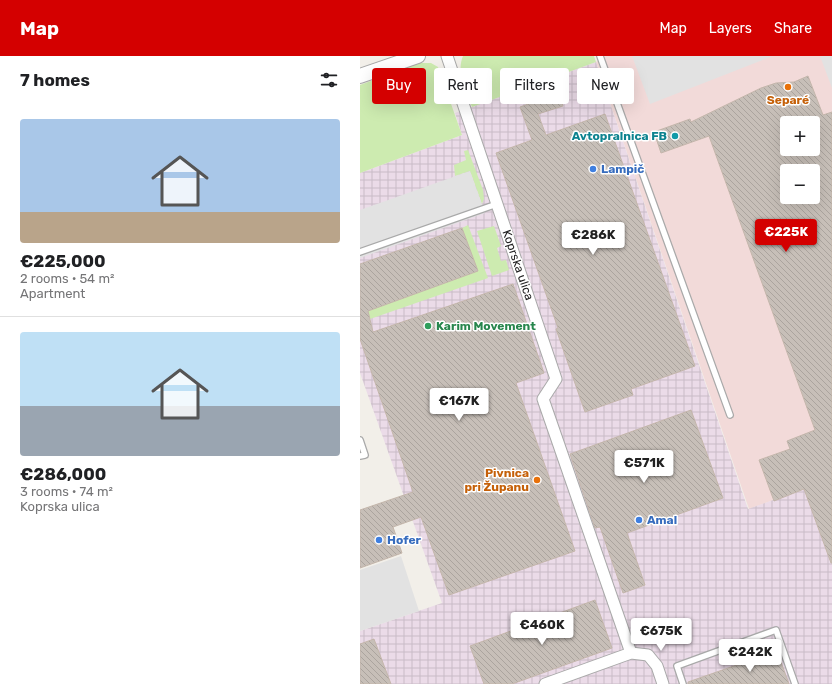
<!DOCTYPE html>
<html lang="en">
<head>
<meta charset="utf-8">
<style>
  :root { --surface:#fff; --page:#f2f2f2; --text:#202124; --muted:#757577; --line:#e0e0e0; --accent:#d40000 }
  body { margin:0; font-family:Rubik,sans-serif; background:var(--page); color:var(--text); height:100vh; display:flex; flex-direction:column; font-size:15px; white-space:nowrap }
  * { box-sizing:border-box; margin:0 }
  p { font-size:13px; color:var(--muted) }
  .icon { flex:none; width:22px; height:22px; fill:none; stroke:currentColor; stroke-width:2; stroke-linecap:round; stroke-linejoin:round }
  .map { position:relative; flex:1; overflow:hidden }
  .details { display:flex; flex-direction:column; background:var(--surface); width:360px }
  .details>* { flex:none }
  .hud { position:absolute; left:12px; top:12px; width:380px; height:36px; display:flex; gap:8px }
  .tools { position:absolute; left:420px; top:60px; display:grid; gap:8px }
  .tools a { display:grid; place-items:center; width:40px; height:40px; border-radius:4px; background:var(--surface); box-shadow:0 4px 16px #0002; font-size:20px }
  .price { position:absolute; translate:-50% -34px; padding:0 9px; border-radius:4px; background:#fff; color:#222; font-size:13px; line-height:26px; filter:drop-shadow(0 1px 2px #0008) }
  .price::after { content:''; position:absolute; left:50%; top:24px; width:12px; height:9px; margin-left:-6px; background:inherit; clip-path:polygon(0 0,100% 0,50% 100%) }
  .price.current { background:var(--accent); color:#fff }
  ul { padding:0; list-style:none }
  li { display:grid; align-content:center; gap:8px; height:212px; padding:0 20px }
  li+li { border-top:1px solid var(--line) }
  li span { display:grid; place-items:center; height:124px; border-radius:4px; color:#555 }
  li>.icon { margin-inline-start:auto }
  span .icon { width:72px; height:72px; fill:#fffc; stroke-width:1 }
  li b { font-size:17px }
  h2 { display:flex; justify-content:space-between; align-items:center; height:48px; padding:0 20px; font-size:17px }
  .chip { padding:0 14px; border-radius:4px; background:var(--surface); box-shadow:0 4px 16px #0002; font-size:14px; line-height:36px }
  .chip.current { background:var(--accent); color:#fff }
  header { display:flex; align-items:center; gap:24px; box-sizing:border-box; height:56px; padding:0 20px; background:var(--accent); color:#fff }
  header strong { font-size:19px }
  nav { display:flex; gap:22px; margin-inline-start:auto; font-size:14px }
  main { display:flex; flex:1; min-height:0 }
  .map>svg:first-child { display:block }
  .commercial { fill:#f2dad9; fill-rule:evenodd }
  .industrial { fill:url(#industrial-grid) }
  .grass { fill:#cdebb0 }
  .parking { fill:#e2e2e2 }
  .building { fill:url(#building-back-hatch); stroke:#c4b6ab; fill-rule:evenodd }
  .lines { fill:none; stroke-linecap:round; stroke-linejoin:round }
  .service-casing { stroke:#a9a9a9; stroke-width:8 }
  .minor-casing { stroke:#a9a9a9; stroke-width:13 }
  .tertiary-casing { stroke:#a9a9a9; stroke-width:16 }
  .service { stroke:#fff; stroke-width:5.5 }
  .minor { stroke:#fff; stroke-width:11 }
  .tertiary { stroke:#fff; stroke-width:14 }
  .food-dot { fill:#e8710a; stroke:#fff; stroke-width:1.5 }
  .culture-dot { fill:#0f9aa8; stroke:#fff; stroke-width:1.5 }
  .shop-dot { fill:#3f7fe0; stroke:#fff; stroke-width:1.5 }
  .leisure-dot { fill:#2e9e5b; stroke:#fff; stroke-width:1.5 }
  .labels { text-anchor:middle; stroke-width:3; stroke-linejoin:round; paint-order:stroke }
  .food-label { font-size:12px; font-weight:bold; fill:#c56008; stroke:#fff }
  .culture-label { font-size:12px; font-weight:bold; fill:#0d838f; stroke:#fff; text-anchor:end }
  .shop-label { font-size:12px; font-weight:bold; fill:#366cbe; stroke:#fff; text-anchor:start }
  .street-label { font-size:12px; fill:#222; stroke:#fff }
  .leisure-label { font-size:12px; font-weight:bold; fill:#27864d; stroke:#fff; text-anchor:start }
</style>
</head>
<body>
<header>
<strong>Map</strong>
<nav><a>Map</a><a>Layers</a><a>Share</a></nav>
</header>
<main>
<section class="details">
<h2>7 homes<svg class="icon" aria-label="filters" viewBox="0 0 24 24"><path d="M4 7h16M4 17h16"/><circle cx="9" cy="7" r="2"/><circle cx="15" cy="17" r="2"/></svg></h2>
<ul>
<li><span style="background:linear-gradient(#a9c7e8 75%,#b9a48a 0)"><svg class="icon" aria-label="home" viewBox="0 0 24 24"><path d="M3 11l9-7 9 7M6 9v11h12V9"/></svg></span><div><b>€225,000</b><p>2 rooms · 54 m²</p><p>Apartment</p></div></li>
<li><span style="background:linear-gradient(#bfe0f5 60%,#9aa5b1 0)"><svg class="icon" aria-label="home" viewBox="0 0 24 24"><path d="M3 11l9-7 9 7M6 9v11h12V9"/></svg></span><div><b>€286,000</b><p>3 rooms · 74 m²</p><p>Koprska ulica</p></div></li>
</ul>
</section>
<div class="map">
<svg width="472" height="628" viewBox="0 0 472 628">
  <defs>
    <pattern id="industrial-grid" width="8" height="8" patternUnits="userSpaceOnUse"><rect width="8" height="8" fill="#ebdbe8"/><path d="M0 4h8M4 0v8" fill="none" stroke="#c9bcc7"/></pattern>
    <pattern id="building-back-hatch" width="6" height="6" patternUnits="userSpaceOnUse"><rect width="6" height="6" fill="#c7bfb8"/><path d="M-1 5l2 2M0 0l6 6M5-1l2 2" fill="none" stroke="#aba49e"/></pattern>
  </defs>
  <rect width="100%" height="100%" fill="#f2efe9"/>
  <path class="commercial" d="M246,0H472V368L427,385L444,433L389,453L236,6ZM427,67H453V93H427ZM427,115H453V141H427Z"/>
  <path class="industrial" d="M236,6L388,453L444,433L427,385L472,368V628H0V575L82,547L0,317V117L102,79L95,57Z"/>
  <path class="grass" d="M103,0H234L236,6L112,51C106,35 96,16 103,0Z
    M59,7H71L78,11L102,79L0,117V29Z
    M108,94L123,134L124,143L122,148L110,115L95,120L94,109L106,104L104,95Z
    M108,169L128,222L10,263L7,255L117,215L102,172Z
    M134,170L141,190L137,192L141,205L146,204L149,214L132,220L117,175Z"/>
  <path class="parking" d="M272,0H413L290,48Z
    M460,0H472V32Z
    M110,115L125,157L0,202V154Z
    M41,500L59,555L0,575V514Z"/>
  <path class="building" d="M448,20L463,59L472,56V507H471L444,433L414,445L399,404L430,393L427,385L455,374L349,80L301,97L294,76L330,63L331,66L401,32L416,27L434,26ZM427,67H453V93H427ZM427,115H453V141H427Z
    M195,25L203,50L178,58L186,79L245,58L335,310L271,333L273,339L225,356L196,273L198,272L136,97L172,84L160,51L179,44L175,32Z
    M102,172L118,215L8,255L13,276L153,228L184,317L156,327L215,495L89,539L61,461L33,471L42,497L0,512V454L53,436L0,283V208Z
    M331,354L363,442L267,477L285,529L263,537L240,471L235,472L210,398Z
    M235,544L252,592L152,628H124L110,590Z
    M14,583L31,628H0V588Z
    M417,595L429,628H328V626Z"/>
  <g class="lines">
    <g class="service-casing">
      <path id="service" d="M240,0L370,359
        M0,196L137,148
        M0,384L5,399L0,400
        M323,628L317,610L416,574L435,628"/>
    </g>
    <g class="minor-casing">
      <path id="minor" d="M87,0L196,323L183,343L271,597
        M185,628L271,597L288,599L297,610L303,628"/>
    </g>
    <g class="tertiary-casing">
      <path id="tertiary" d="M0,20L58,0"/>
    </g>
    <use href="#service" class="service"/>
    <use href="#minor" class="minor"/>
    <use href="#tertiary" class="tertiary"/>
  </g>
  <g class="food-dot">
    <circle cx="428" cy="31" r="4"/>
    <circle cx="177" cy="424" r="4"/>
  </g>
  <circle class="culture-dot" cx="315" cy="80" r="4"/>
  <g class="shop-dot">
    <circle cx="233" cy="113" r="4"/>
    <circle cx="279" cy="464" r="4"/>
    <circle cx="19" cy="484" r="4"/>
  </g>
  <circle class="leisure-dot" cx="68" cy="270" r="4"/>
  <g class="labels">
    <g class="food-label">
      <text x="428" y="48">Separé</text>
      <text x="169" y="421" text-anchor="end">Pivnica<tspan x="169" dy="14">pri Županu</tspan></text>
    </g>
    <g class="culture-label">
      <text x="307" y="84">Avtopralnica FB</text>
    </g>
    <g class="shop-label">
      <text x="241" y="117">Lampič</text>
      <text x="287" y="468">Amal</text>
      <text x="27" y="488">Hofer</text>
    </g>
    <g class="street-label">
      <text transform="translate(158 209) rotate(71)" y="4">Koprska ulica</text>
    </g>
    <g class="leisure-label">
      <text x="76" y="274">Karim Movement</text>
    </g>
  </g>
</svg>
<div class="tools">
<a>+</a>
<a>−</a>
</div>
<b class="price current" style="left:426px;top:197px">€225K</b>
<b class="price" style="left:233px;top:200px">€286K</b>
<b class="price" style="left:99px;top:366px">€167K</b>
<b class="price" style="left:284px;top:428px">€571K</b>
<b class="price" style="left:182px;top:590px">€460K</b>
<b class="price" style="left:301px;top:596px">€675K</b>
<b class="price" style="left:390px;top:617px">€242K</b>
<div class="hud">
<a class="chip current">Buy</a>
<a class="chip">Rent</a>
<a class="chip">Filters</a>
<a class="chip">New</a>
</div>
</div>
</main>
</body>
</html>
